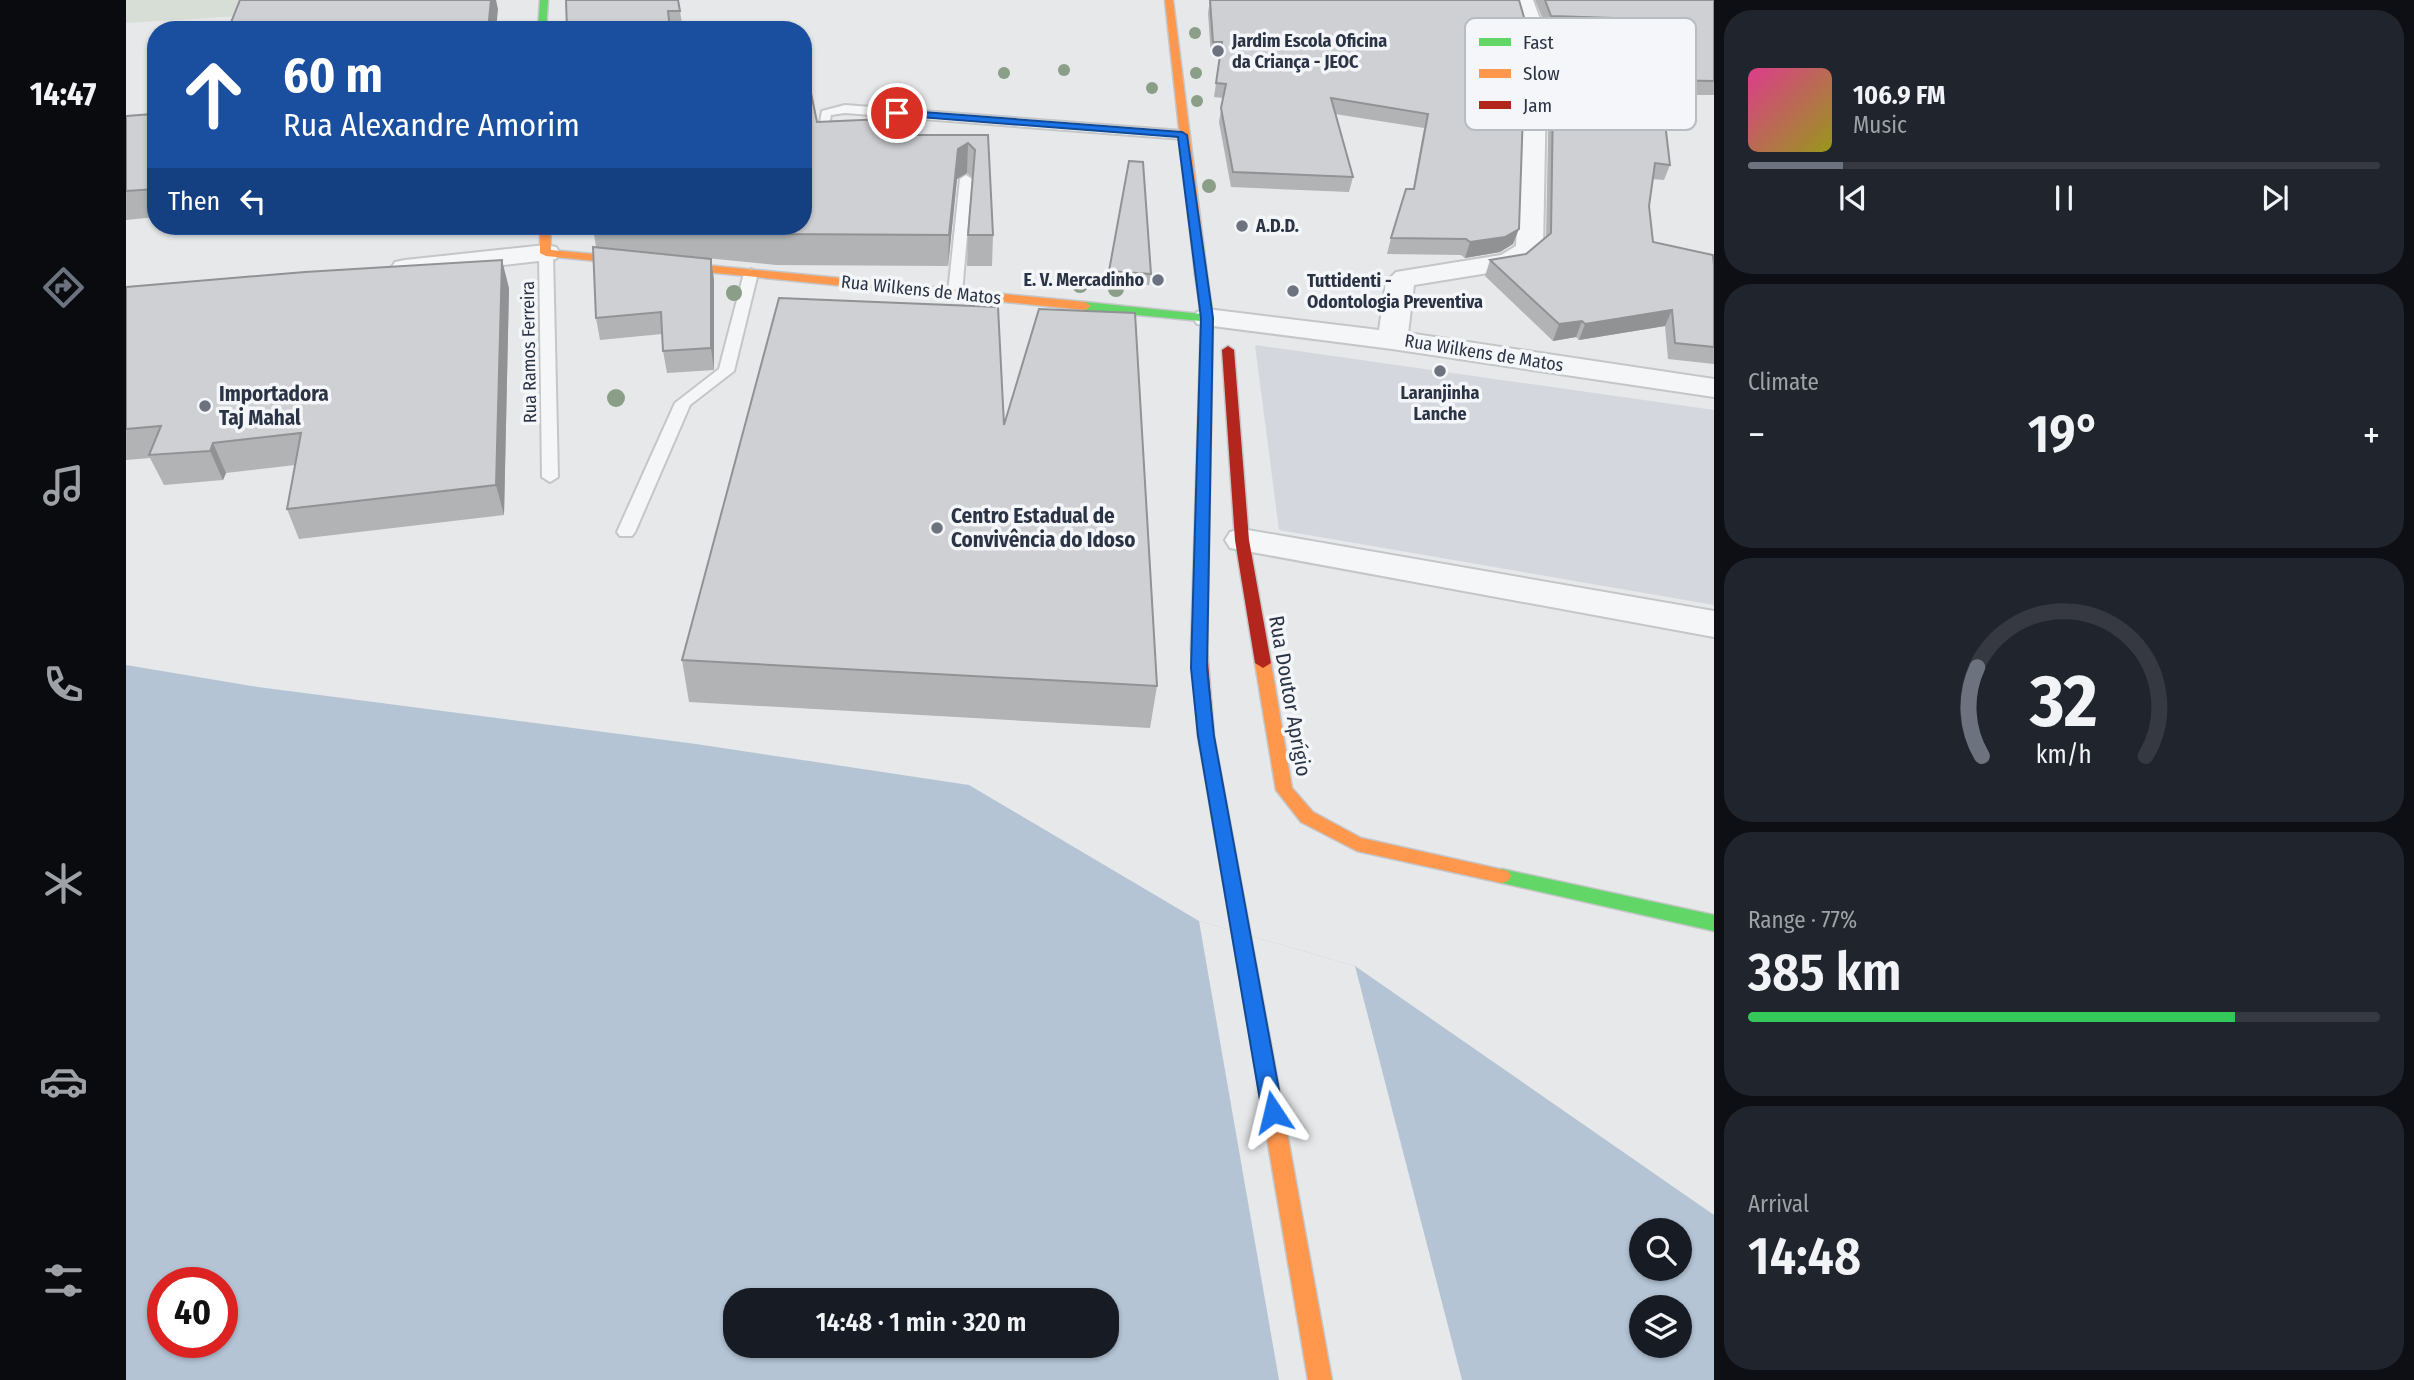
<!DOCTYPE html>
<html lang="en">
<head>
<meta charset="utf-8">
<style>
  body { margin:0; font-family:"Fira Sans Condensed",sans-serif; background:#20242c; color:#f1f3f6; height:100vh; display:flex; flex-direction:column; font-size:26px; white-space:nowrap }
  * { box-sizing:border-box; margin:0 }
  p { font-size:23px; color:#9ea1a6 }
  .icon { flex:none; width:38px; height:38px; fill:none; stroke:currentColor; stroke-width:2; stroke-linecap:round; stroke-linejoin:round }
  .map { position:relative; flex:1; overflow:hidden }
  .side { display:flex; flex-direction:column; gap:10px; padding:10px; background:#0d0f14; width:700px }
  .side>* { flex:none }
  .banner { position:absolute; left:21px; top:21px; width:665px; height:214px; border-radius:28px; box-shadow:0 2px 5px #0004; background:#1a4fa0; color:#fff; overflow:hidden }
  .buttons { position:absolute; left:1503px; top:1218px; display:grid; gap:14px }
  .buttons a { display:grid; place-items:center; width:63px; height:63px; border-radius:50%; background:#171b24; box-shadow:0 2px 5px #0004; font-size:35px }
  .speed { position:absolute; left:21px; top:1267px; display:flex; gap:14px; font-size:35px; font-weight:700; text-align:center }
  .speed>* { display:grid; place-content:center; width:91px; height:91px; border-radius:50%; background:#171b24; box-shadow:0 2px 5px #0004; line-height:1 }
  .speed .limit { border:10px solid #d22; background:#fff; color:#111 }
  .pin { position:absolute; display:grid; place-items:center; width:60px; height:60px; color:#fff; margin:-30px; border:4px solid #fff; border-radius:50%; box-shadow:0 2px 7px #0007 }
  .me { position:absolute; width:77px; margin:-38px; rotate:350deg; stroke-linejoin:round; filter:drop-shadow(0 0 5px #0008) }
  .turn { display:flex; align-items:center; gap:24px; height:147px; padding:0 21px; font-size:32px }
  .turn .icon { width:91px; height:91px; stroke-width:2.5 }
  .turn b { display:block; font-size:49px; line-height:60px }
  .then { display:flex; align-items:center; height:66px; padding:0 21px; background:#0003; gap:14px; font-size:26px }
  .big { font-size:52px; font-weight:600; line-height:1.1 }
  .side .card { flex:1; display:flex; flex-direction:column; justify-content:center; gap:10px; min-width:0; padding:0 24px; border-radius:28px; background:#20242c }
  .side .dial { align-items:center; gap:0 }
  .dial svg { height:182px; overflow:visible; fill:none; stroke:#363941; stroke-width:7; stroke-linecap:round; text-anchor:middle }
  .dial text { fill:#f1f3f6; stroke:none }
  .song { display:flex; align-items:center; gap:21px }
  .cover { width:84px; height:84px; border-radius:10px; background:linear-gradient(135deg,hsl(330 70% 55%),hsl(60 70% 35%)) }
  .played { height:7px; border-radius:4px; background:linear-gradient(90deg,#6c737f 15%,#363941 15%) }
  .keys { display:flex; justify-content:space-around; direction:ltr }
  .heat { display:flex; justify-content:space-between; align-items:center; font-size:38px; direction:ltr }
  .charge { height:10px; border-radius:5px; background:linear-gradient(90deg,#34c759 77%,#363941 0) }
  .trip { position:absolute; left:597px; top:1288px; width:396px; height:70px; border-radius:28px; background:#171b24; box-shadow:0 2px 5px #0004; font-weight:600; line-height:70px; text-align:center }
  main { display:flex; flex:1; min-height:0 }
  .dock { display:flex; flex-direction:column; width:126px; justify-content:space-around; align-items:center; background:#090b0e; color:#9ea1a6 }
  .dock .icon { width:49px; height:49px }
  .dock .on { color:#6c737f }
  .dock b { font-size:32px; color:#f1f3f6 }
  .map>svg:first-child { display:block }
  .built { fill:#d4d7dd }
  .green { fill:#d6ded6 }
  .water { fill:#b4c4d5; fill-rule:evenodd }
  .pier { fill:#e6e8ea }
  .lines { fill:none; stroke-linecap:round; stroke-linejoin:round }
  .lane-casing { stroke:#c4c6c8; stroke-width:4 }
  .street-casing { stroke:#c4c6c8; stroke-width:4 }
  .fast-casing { stroke:#c4c6c8; stroke-width:3 }
  .slow-casing { stroke:#c4c6c8; stroke-width:3 }
  .jam-casing { stroke:#c4c6c8; stroke-width:3 }
  .lane { fill:#f5f6f7; fill-rule:evenodd }
  .street { fill:#f5f6f7; fill-rule:evenodd }
  .fast { fill:#63d668; fill-rule:evenodd }
  .slow { fill:#ff974d; fill-rule:evenodd }
  .jam { fill:#b3261e; fill-rule:evenodd }
  .tree { fill:#8a9e88 }
  .wall { fill:#b1b3b5 }
  .shaded-wall { fill:#909294 }
  .building { fill:#ced0d3; stroke:#909294; stroke-width:2 }
  .route { fill:#1a73e8; stroke:#114b97; stroke-width:2 }
  .poi-dot { fill:#6c737f; stroke:#f4f6f9; stroke-width:2.5 }
  .labels { text-anchor:middle; dominant-baseline:central; stroke-width:7; stroke-linejoin:round; paint-order:stroke }
  .far-poi-label { font-size:18px; font-weight:bold; fill:#2b3445; stroke:#f4f6f9; text-anchor:start }
  .far-street-label { font-size:18px; fill:#2b3445; stroke:#f4f6f9 }
  .poi-label { font-size:21px; font-weight:bold; fill:#2b3445; stroke:#f4f6f9; text-anchor:start }
  .street-label { font-size:21px; fill:#2b3445; stroke:#f4f6f9 }
  .key { fill:#f4f6f9; stroke:#b8bcc3; stroke-width:2 }
  .key-label { font-size:19px; fill:#2b3445 }
</style>
</head>
<body>
<main>
<nav class="dock">
<b>14:47</b>
<svg class="icon on" aria-label="directions" viewBox="0 0 24 24"><path d="M12 3l9 9-9 9-9-9zM9 14v-3h6M13 9l2 2-2 2"/></svg>
<svg class="icon" aria-label="music" viewBox="0 0 24 24"><path d="M9 18V5l10-2v13"/><circle cx="6" cy="18" r="3"/><circle cx="16" cy="16" r="3"/></svg>
<svg class="icon" aria-label="phone" viewBox="0 0 24 24"><path d="M5 4h4l2 5-3 2q2 4 5 5l2-3 5 2v4C11 20 4 13 5 4z"/></svg>
<svg class="icon" aria-label="climate" viewBox="0 0 24 24"><path d="M12 3v18M4 7l16 10M4 17L20 7"/></svg>
<svg class="icon" aria-label="car" viewBox="0 0 24 24"><path d="M5 17H2v-5l4-1 3-4h7l3 4 3 1v5h-3M9 17h6M6 11h13"/><circle cx="7" cy="17" r="2"/><circle cx="17" cy="17" r="2"/></svg>
<svg class="icon" aria-label="filters" viewBox="0 0 24 24"><path d="M4 7h16M4 17h16"/><circle cx="9" cy="7" r="2"/><circle cx="15" cy="17" r="2"/></svg>
</nav>
<div class="map">
<svg width="1588" height="1380" viewBox="0 0 1588 1380">
  <rect width="100%" height="100%" fill="#e6e8ea"/>
  <path class="built" d="M1129,345L1588,410V605L1153,530Z"/>
  <path class="green" d="M0,0H291L290,5L0,23Z"/>
  <path class="water" d="M0,665L132,687L570,744L843,785L1073,921L1229,966L1588,1215V1380H0ZM1516,1230H1554V1269H1516ZM37,1283H96V1342H37ZM609,1300H980V1346H609ZM1516,1307H1554V1346H1516Z"/>
  <path class="pier" d="M1073,921L1229,966L1336,1380H1153Z"/>
  <g class="lines">
    <defs>
      <path id="lane" d="M719,105L1057,131L1063,135L1057,139L719,113L705,115L701,136L691,139L696,111Z
        M840,175L846,179L836,293L829,297L822,293L834,179Z
        M420,249L427,253L432,477L424,482L416,477L413,253Z
        M625,269L632,273L608,371L564,405L509,532L506,536H494L491,532L549,403L593,369L618,273Z"/>
      <path id="street" d="M1387,0H1407L1421,38L1417,249L1393,268L1288,285L1282,333L1588,379V397L1266,349L1071,324L1067,318L1071,312L1081,309L1253,330L1260,282L1270,272L1375,255L1390,246L1399,38Z
        M420,245L430,247L434,253L430,259L279,276L269,274L265,268L269,262L279,260Z
        M1116,529L1588,611V637L1104,548L1099,540L1104,532Z"/>
      <path id="fast" d="M414,0H422L420,30H412Z
        M1075,271L1081,274L1087,318L1081,649L1073,654L1065,649L1075,321L959,310L953,306L959,302L1075,314L1069,274Z
        M1376,869L1588,915V931L1376,883L1370,881L1367,876L1370,871Z"/>
      <path id="slow" d="M1039,0H1047L1081,274L1075,277L1069,274Z
        M414,226H424L425,250L959,302L965,306L959,310L420,256L414,253Z
        M1137,658L1145,663L1166,788L1187,812L1235,838L1382,871L1385,876L1382,881L1376,883L1231,851L1175,822L1150,790L1129,663Z
        M1138,1052L1145,1055L1148,1061L1206,1380H1182L1128,1061L1131,1055Z"/>
      <path id="jam" d="M1102,346L1108,350L1123,540L1145,663L1137,668L1129,663L1109,540L1096,350Z
        M1073,644L1081,649L1088,736L1148,1061L1145,1067L1138,1070L1131,1067L1128,1061L1072,736L1065,649Z"/>
    </defs>
    <use href="#lane" class="lane-casing"/>
    <use href="#street" class="street-casing"/>
    <use href="#fast" class="fast-casing"/>
    <use href="#slow" class="slow-casing"/>
    <use href="#jam" class="jam-casing"/>
    <use href="#lane" class="lane"/>
    <use href="#street" class="street"/>
    <use href="#fast" class="fast"/>
    <use href="#slow" class="slow"/>
    <use href="#jam" class="jam"/>
  </g>
  <g class="tree">
    <circle cx="1069" cy="33" r="6"/>
    <circle cx="938" cy="70" r="6"/>
    <circle cx="878" cy="73" r="6"/>
    <circle cx="1070" cy="73" r="6"/>
    <circle cx="1026" cy="88" r="6"/>
    <circle cx="1071" cy="101" r="6"/>
    <circle cx="1083" cy="186" r="7"/>
    <circle cx="954" cy="285" r="8"/>
    <circle cx="990" cy="289" r="8"/>
    <circle cx="608" cy="293" r="8"/>
    <circle cx="490" cy="398" r="9"/>
  </g>
  <path class="wall" d="M440,0L554,11L557,30H441Z
    M1084,0H1393L1387,244L1374,252L1339,258L1335,255L1261,254L1265,238L1287,189L1298,128L1209,114L1227,177L1223,192L1105,187L1093,122L1097,98L1088,97L1094,56H1085L1082,13Z
    M1409,0H1588V95H1536L1544,165L1538,180L1526,179L1523,206L1527,242L1588,266V364L1542,359L1539,326L1453,340L1450,337L1427,341L1359,276L1364,260L1400,254L1420,238L1424,48L1428,34L1519,37L1514,33L1421,29Z
    M30,108V217L0,220V116L27,114Z
    M691,122L760,135H862L867,235L866,266H841L842,235L847,178L841,173L831,179L822,266L650,265L470,247L468,234L447,231L446,226H677Z
    M585,259L588,280V370L541,373L537,351L536,334L474,340L470,318Z
    M983,271L1025,274L1023,285L982,282Z
    M0,287L383,288L378,515L173,539L161,509L169,465L100,473L97,480L38,485L24,458L0,460Z
    M878,425L1031,686L1024,728L563,702L556,660Z"/>
  <path class="shaded-wall" d="M365,0H370L372,9L370,30H362Z
    M842,143L841,173L831,179L822,266L823,235L832,149Z
    M1393,229L1387,244L1374,252L1339,258L1344,242Z
    M585,259L588,280V370L585,348Z
    M376,260L383,288L378,515L370,485Z
    M1546,310L1539,326L1453,340L1459,324Z
    M1456,321L1450,337L1427,341L1433,324Z
    M87,443L100,473L97,480L84,451Z"/>
  <path class="building" d="M114,0H365L362,30H102Z
    M440,0H552L554,11H542L544,30H441Z
    M1084,0H1393L1400,24L1393,229L1379,237L1344,242L1340,239L1265,238L1280,189H1288L1302,114L1205,98L1227,177L1107,172L1095,108L1100,84L1090,83L1096,42H1087Z
    M1419,0H1588V81L1534,80L1544,165L1529,163L1523,206L1527,242L1587,255L1588,266V347L1549,343L1546,310L1459,324L1456,321L1433,324L1364,260L1400,254L1425,233L1428,34L1518,38L1532,29L1519,19L1425,16Z
    M682,78L691,122L758,119L760,135H862L867,235H842L849,150L842,143L832,149L823,235L647,234L561,226H677V79Z
    M30,108V189L0,191V116L27,114Z
    M1003,161L1017,162L1025,274L983,271Z
    M467,247L585,259V348L537,351L535,312L470,318Z
    M376,260L370,485L161,509L175,433L87,443L84,451L23,455L35,426L0,429V287L179,272Z
    M653,298L872,307L878,425L913,309L1009,313L1031,686L556,660Z"/>
  <path class="route" d="M771,110L1056,132L1061,135L1087,318L1081,668L1088,736L1157,1112L1154,1118L1147,1121L1139,1118L1136,1112L1072,736L1065,668L1075,318L1052,137L767,115Z"/>
  <g class="poi-dot">
    <circle cx="1092" cy="51" r="7"/>
    <circle cx="1116" cy="226" r="7"/>
    <circle cx="1032" cy="280" r="7"/>
    <circle cx="1167" cy="291" r="7"/>
    <circle cx="1314" cy="371" r="7"/>
    <circle cx="79" cy="406" r="7"/>
    <circle cx="811" cy="528" r="7"/>
  </g>
  <g class="labels">
    <g class="far-poi-label">
      <text x="1106" y="41">Jardim Escola Oficina<tspan x="1106" dy="21">da Criança - JEOC</tspan></text>
      <text x="1130" y="226">A.D.D.</text>
      <text x="1018" y="280" text-anchor="end">E. V. Mercadinho</text>
      <text x="1181" y="281">Tuttidenti -<tspan x="1181" dy="21">Odontologia Preventiva</tspan></text>
      <text x="1314" y="393" text-anchor="middle">Laranjinha<tspan x="1314" dy="21">Lanche</tspan></text>
    </g>
    <g class="far-street-label">
      <text transform="translate(795 290) rotate(6)">Rua Wilkens de Matos</text>
      <text transform="translate(403 352) rotate(-91)">Rua Ramos Ferreira</text>
      <text transform="translate(1358 353) rotate(9)">Rua Wilkens de Matos</text>
    </g>
    <g class="poi-label">
      <text x="93" y="394">Importadora<tspan x="93" dy="24">Taj Mahal</tspan></text>
      <text x="825" y="516">Centro Estadual de<tspan x="825" dy="24">Convivência do Idoso</tspan></text>
    </g>
    <g class="street-label">
      <text transform="translate(1164 696) rotate(80)">Rua Doutor Aprígio</text>
    </g>
  </g>
  <rect x="1339" y="18" width="231" height="112" rx="10" class="key"/>
  <rect x="1353" y="38" width="32" height="8" fill="#63d668"/>
  <rect x="1353" y="69" width="32" height="9" fill="#ff974d"/>
  <rect x="1353" y="101" width="32" height="8" fill="#b3261e"/>
  <g class="key-label">
    <text x="1397" y="49">Fast</text>
    <text x="1397" y="80">Slow</text>
    <text x="1397" y="112">Jam</text>
  </g>
</svg>
<div class="buttons">
<a><svg class="icon" aria-label="search" viewBox="0 0 24 24"><circle cx="10" cy="10" r="6"/><path d="M15 15l6 6"/></svg></a>
<a><svg class="icon" aria-label="layers" viewBox="0 0 24 24"><path d="M12 4l9 5-9 5-9-5zM3 14l9 5 9-5"/></svg></a>
</div>
<div class="speed"><div class="limit">40</div></div>
<div class="pin" style="left:771px;top:113px;background:#d93025"><svg class="icon" aria-label="arrive" viewBox="0 0 24 24"><path d="M6 21V4h12l-3 4 3 4H6"/></svg></div>
<svg class="me" style="left:1147px;top:1112px" viewBox="-20 -20 40 40"><path d="M0-17L14 15 0 8-14 15z" fill="#1a73e8" stroke="#fff" stroke-width="4"/></svg>
<div class="trip">14:48 · 1 min · 320 m</div>
<div class="banner">
<div class="turn"><svg class="icon" aria-label="ahead" viewBox="0 0 24 24"><path d="M12 20V5M6 11l6-6 6 6"/></svg><div><b>60 m</b>Rua Alexandre Amorim</div></div>
<div class="then">Then<svg class="icon" aria-label="left" viewBox="0 0 24 24"><path d="M17 20v-9H6M10 6l-5 5 5 5"/></svg></div>
</div>
</div>
<section class="side">
<div class="card">
<div class="song"><i class="cover"></i><div><b>106.9 FM</b><p>Music</p></div></div>
<div class="played"></div>
<div class="keys"><svg class="icon" aria-label="previous" viewBox="0 0 24 24"><path d="M18 5L8 12l10 7zM5 5v14"/></svg><svg class="icon" aria-label="pause" viewBox="0 0 24 24"><path d="M8 5v14M16 5v14"/></svg><svg class="icon" aria-label="next" viewBox="0 0 24 24"><path d="M6 5l10 7-10 7zM19 5v14"/></svg></div>
</div>
<div class="card"><p>Climate</p>
<div class="heat"><a>−</a><b class="big">19°</b><a>+</a></div>
</div>
<div class="card dial"><svg viewBox="0 0 100 80">
<path d="M14 69A42 42 0 1 1 86 69"/>
<path d="M14 69A42 42 0 0 1 12 30" stroke="#6c737f"/>
<text x="50" y="56" font-size="32" font-weight="700">32</text>
<text x="50" y="72" font-size="11">km/h</text>
</svg></div>
<div class="card"><p>Range · 77%</p><b class="big">385 km</b><div class="charge"></div></div>
<div class="card"><p>Arrival</p><b class="big">14:48</b></div>
</section>
</main>
</body>
</html>
